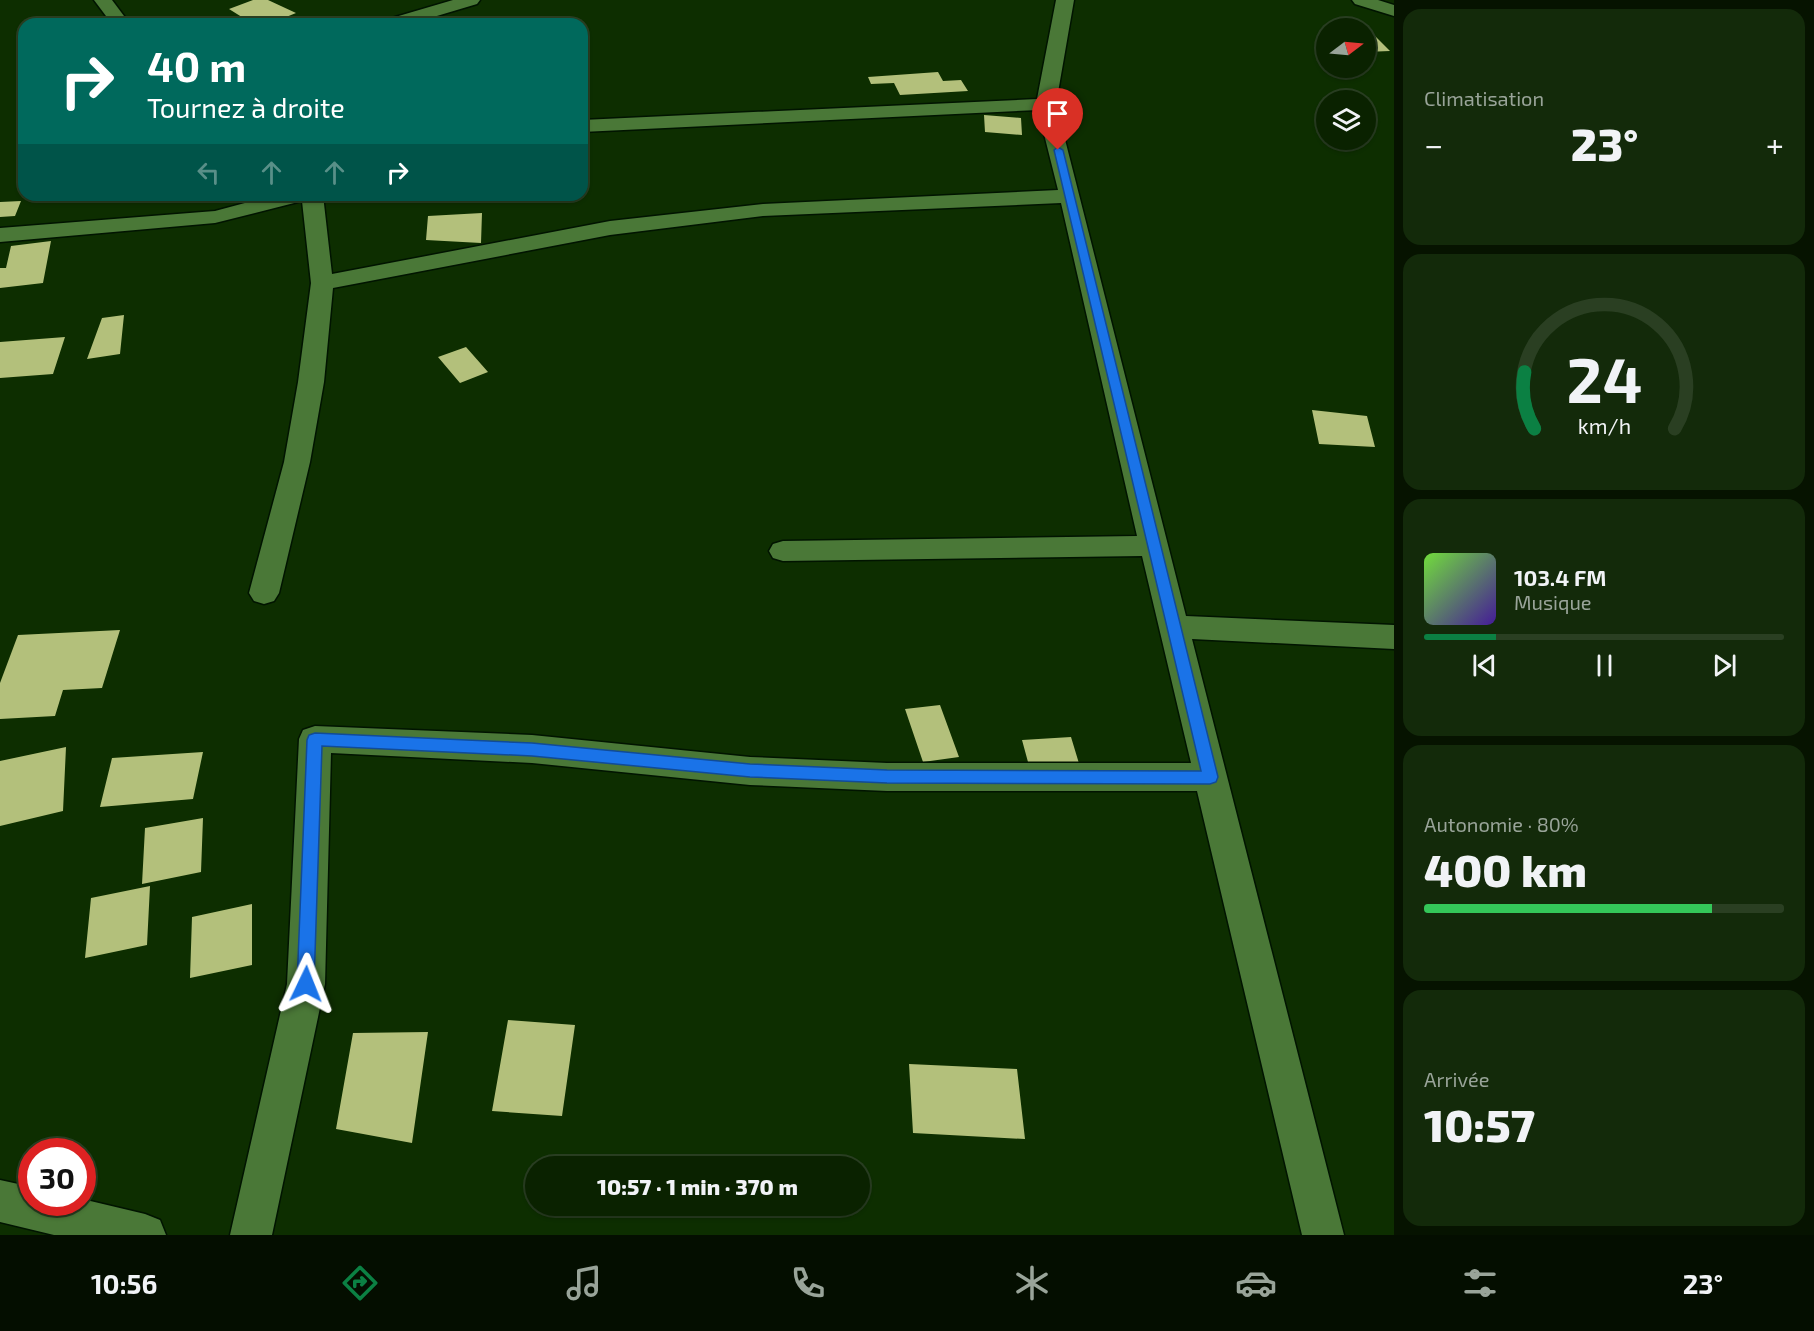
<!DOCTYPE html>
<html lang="fr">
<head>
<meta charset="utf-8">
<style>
  body { margin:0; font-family:"Exo 2",sans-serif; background:#132a0a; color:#f1f3f6; height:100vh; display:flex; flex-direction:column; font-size:22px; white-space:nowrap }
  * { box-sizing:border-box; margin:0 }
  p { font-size:20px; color:#99a499 }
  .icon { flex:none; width:33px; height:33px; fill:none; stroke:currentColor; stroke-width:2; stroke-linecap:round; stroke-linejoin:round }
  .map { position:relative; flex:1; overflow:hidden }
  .drawer { display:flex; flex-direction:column; gap:9px; padding:9px; background:#061300; width:420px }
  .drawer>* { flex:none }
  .banner { position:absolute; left:18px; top:18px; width:570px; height:183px; border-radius:18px; box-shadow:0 2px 4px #0004,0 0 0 2px #2a3f22; background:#00695c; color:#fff; overflow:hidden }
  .needle { width:39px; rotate:74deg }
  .tools { position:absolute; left:1316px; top:18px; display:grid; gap:12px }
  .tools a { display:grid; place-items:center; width:60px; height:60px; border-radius:50%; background:#0a2200; box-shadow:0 2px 4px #0004,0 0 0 2px #2a3f22; font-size:30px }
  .speed { position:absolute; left:18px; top:1138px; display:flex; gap:12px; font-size:30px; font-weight:700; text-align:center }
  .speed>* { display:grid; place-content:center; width:78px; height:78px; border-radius:50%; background:#0a2200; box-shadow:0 2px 4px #0004,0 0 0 2px #2a3f22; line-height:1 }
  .speed .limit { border:9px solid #d22; background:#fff; color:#111 }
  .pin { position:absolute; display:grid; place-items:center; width:51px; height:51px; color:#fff; margin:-62px -26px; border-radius:50% 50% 50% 0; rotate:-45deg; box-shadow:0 0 6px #0007 }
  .pin .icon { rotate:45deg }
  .me { position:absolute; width:66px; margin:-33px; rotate:2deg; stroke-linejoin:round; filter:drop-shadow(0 0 4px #0008) }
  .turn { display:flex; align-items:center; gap:21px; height:126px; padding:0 30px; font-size:27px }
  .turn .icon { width:78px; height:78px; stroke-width:2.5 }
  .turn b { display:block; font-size:42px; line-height:51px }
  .lanes { display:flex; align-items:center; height:57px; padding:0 30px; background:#0003; justify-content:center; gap:30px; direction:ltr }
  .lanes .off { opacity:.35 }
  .big { font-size:45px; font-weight:800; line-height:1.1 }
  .drawer .card { flex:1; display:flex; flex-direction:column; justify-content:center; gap:9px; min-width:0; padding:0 21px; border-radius:18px; background:#132a0a }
  .drawer .dial { align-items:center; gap:0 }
  .dial svg { height:156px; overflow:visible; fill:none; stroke:#2a3f22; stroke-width:7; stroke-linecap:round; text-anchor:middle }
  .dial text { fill:#f1f3f6; stroke:none }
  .song { display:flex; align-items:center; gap:18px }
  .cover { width:72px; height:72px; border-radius:9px; background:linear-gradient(135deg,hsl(100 70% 55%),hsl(260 70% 35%)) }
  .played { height:6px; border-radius:3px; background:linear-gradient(90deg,#0b8043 20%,#2a3f22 20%) }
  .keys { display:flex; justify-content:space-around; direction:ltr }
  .heat { display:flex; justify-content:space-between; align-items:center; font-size:33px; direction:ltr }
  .charge { height:9px; border-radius:4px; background:linear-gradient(90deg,#34c759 80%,#2a3f22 0) }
  .trip { position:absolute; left:525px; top:1156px; width:345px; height:60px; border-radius:30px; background:#0a2200; box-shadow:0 2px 4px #0004,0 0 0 2px #2a3f22; font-weight:800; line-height:60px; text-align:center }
  .tabs { display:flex; height:96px; justify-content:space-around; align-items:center; background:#040e00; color:#99a499 }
  .tabs .icon { width:42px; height:42px }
  .tabs .selected { color:#0b8043 }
  .tabs b { font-size:27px; color:#f1f3f6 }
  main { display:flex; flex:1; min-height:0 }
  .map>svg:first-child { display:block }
  .building { fill:#b3c07b }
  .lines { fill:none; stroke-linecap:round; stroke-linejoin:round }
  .minor-casing { stroke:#011400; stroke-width:3 }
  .minor { fill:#4a7837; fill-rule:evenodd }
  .route { fill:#1a73e8; stroke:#114b97; stroke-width:1.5 }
</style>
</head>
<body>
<main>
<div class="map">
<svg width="1394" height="1235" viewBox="0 0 1394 1235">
  <rect width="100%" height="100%" fill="#0d2e00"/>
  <path class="building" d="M253,0H268L296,13L269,24H253L229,9Z
    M1358,20L1367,28L1390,51L1365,52V28H1338L1330,21Z
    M938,72L943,81L961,80L968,91L900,95L894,83L871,84L868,77Z
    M984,115L1021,118L1022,135L985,132Z
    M21,201L15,216L0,217V202Z
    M482,213L481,243L426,240L428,216Z
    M51,241L43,283L0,288V268H6L11,246Z
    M124,315L120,354L87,359L102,318Z
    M65,337L53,374L0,378V342Z
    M466,347L488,372L460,383L438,357Z
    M1312,410L1367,416L1375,447L1319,444Z
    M120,630L102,688L63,690L55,716L0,719V683L18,635Z
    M940,705L959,757L923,762L905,709Z
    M1071,737L1081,770L1031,773L1022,740Z
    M66,747L63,811L0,826V761Z
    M203,752L193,799L100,807L112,758Z
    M203,818L201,872L142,884L145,828Z
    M150,886L147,945L85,958L91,898Z
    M252,904V965L190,978L192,917Z
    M508,1020L575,1025L562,1116L492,1111Z
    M428,1032L412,1143L336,1129L353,1033Z
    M909,1064L1017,1069L1025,1139L913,1133Z"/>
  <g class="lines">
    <defs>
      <path id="minor" d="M94,0H112L130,24H112Z
        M453,0H480L477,4L410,24H382L385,20Z
        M1056,0H1074L1056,104L1186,616L1394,625V649L1192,639L1344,1235H1302L1197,791H887L750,785L532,763L331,753L325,984L272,1235H230L287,984L299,739L303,730L315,726L532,735L750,757L887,763H1191L1142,556L783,561L773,558L769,551L773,544L783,541L1137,536L1061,203L763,216L610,235L333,288L324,382L310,462L279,593L274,601L264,604L254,601L249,593L284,462L298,382L311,283L302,201L215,223L0,242V228L215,211L275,195H323L332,274L610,221L763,204L1058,190L1038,110L582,132V120L1037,99Z
        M1352,0H1378L1394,5V16L1355,4Z
        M0,1180L32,1187V1203H82V1199L145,1214L160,1220L166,1235H54L0,1222Z"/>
    </defs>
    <use href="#minor" class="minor-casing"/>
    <use href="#minor" class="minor"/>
  </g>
  <path class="route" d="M1058,147L1063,150L1218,777L1216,782L1210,784L887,783L750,777L532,756L322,746L314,984L312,989L306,992L300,989L297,984L307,740L309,735L315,733L532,743L750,764L887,770L1201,771L1054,150Z"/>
</svg>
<div class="tools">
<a><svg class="needle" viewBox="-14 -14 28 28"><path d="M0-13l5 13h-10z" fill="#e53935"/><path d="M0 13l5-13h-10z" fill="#99a499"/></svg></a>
<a><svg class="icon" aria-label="layers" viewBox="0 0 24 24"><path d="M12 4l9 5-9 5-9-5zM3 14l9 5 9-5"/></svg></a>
</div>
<div class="speed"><div class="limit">30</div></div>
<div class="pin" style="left:1058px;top:150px;background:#d93025"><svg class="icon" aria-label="arrive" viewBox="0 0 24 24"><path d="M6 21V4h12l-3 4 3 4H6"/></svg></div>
<svg class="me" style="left:306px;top:984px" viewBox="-20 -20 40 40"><path d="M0-17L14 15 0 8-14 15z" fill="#1a73e8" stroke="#fff" stroke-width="4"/></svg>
<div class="trip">10:57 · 1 min · 370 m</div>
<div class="banner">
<div class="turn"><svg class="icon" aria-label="right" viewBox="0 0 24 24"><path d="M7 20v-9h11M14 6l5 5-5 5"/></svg><div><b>40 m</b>Tournez à droite</div></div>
<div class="lanes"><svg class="icon off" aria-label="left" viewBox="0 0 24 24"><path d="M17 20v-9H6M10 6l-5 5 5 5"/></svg><svg class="icon off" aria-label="ahead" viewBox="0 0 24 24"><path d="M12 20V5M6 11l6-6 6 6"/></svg><svg class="icon off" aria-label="ahead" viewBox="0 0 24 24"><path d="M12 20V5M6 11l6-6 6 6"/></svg><svg class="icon" aria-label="right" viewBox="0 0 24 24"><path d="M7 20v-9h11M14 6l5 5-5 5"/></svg></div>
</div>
</div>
<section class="drawer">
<div class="card"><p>Climatisation</p>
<div class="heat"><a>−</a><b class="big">23°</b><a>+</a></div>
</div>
<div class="card dial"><svg viewBox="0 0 100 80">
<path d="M14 69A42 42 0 1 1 86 69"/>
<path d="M14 69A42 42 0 0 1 9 40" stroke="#0b8043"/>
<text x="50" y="56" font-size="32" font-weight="700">24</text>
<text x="50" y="72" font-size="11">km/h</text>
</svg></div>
<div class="card">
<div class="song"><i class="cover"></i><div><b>103.4 FM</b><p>Musique</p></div></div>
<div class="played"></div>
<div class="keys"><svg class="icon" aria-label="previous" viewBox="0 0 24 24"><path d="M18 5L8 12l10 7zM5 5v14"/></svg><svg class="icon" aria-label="pause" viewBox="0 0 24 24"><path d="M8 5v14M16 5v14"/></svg><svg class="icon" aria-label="next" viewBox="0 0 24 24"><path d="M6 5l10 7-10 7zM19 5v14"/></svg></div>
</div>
<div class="card"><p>Autonomie · 80%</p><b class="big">400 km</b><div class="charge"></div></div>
<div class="card"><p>Arrivée</p><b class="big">10:57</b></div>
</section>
</main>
<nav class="tabs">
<b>10:56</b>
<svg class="icon selected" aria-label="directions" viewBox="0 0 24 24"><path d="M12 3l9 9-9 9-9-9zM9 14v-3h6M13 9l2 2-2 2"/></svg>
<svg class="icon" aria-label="music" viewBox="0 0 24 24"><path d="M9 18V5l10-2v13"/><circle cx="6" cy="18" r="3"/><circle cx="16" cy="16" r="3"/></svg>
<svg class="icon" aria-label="phone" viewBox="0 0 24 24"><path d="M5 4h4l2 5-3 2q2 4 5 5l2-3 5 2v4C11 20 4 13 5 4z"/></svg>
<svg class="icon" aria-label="climate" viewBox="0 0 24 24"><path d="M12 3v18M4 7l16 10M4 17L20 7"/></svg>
<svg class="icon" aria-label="car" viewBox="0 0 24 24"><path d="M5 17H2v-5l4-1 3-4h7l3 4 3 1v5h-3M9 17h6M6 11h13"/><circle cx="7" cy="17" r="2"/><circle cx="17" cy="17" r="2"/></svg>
<svg class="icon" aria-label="filters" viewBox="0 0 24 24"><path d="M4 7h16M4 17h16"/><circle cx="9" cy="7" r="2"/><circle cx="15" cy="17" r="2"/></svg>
<b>23°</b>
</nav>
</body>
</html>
